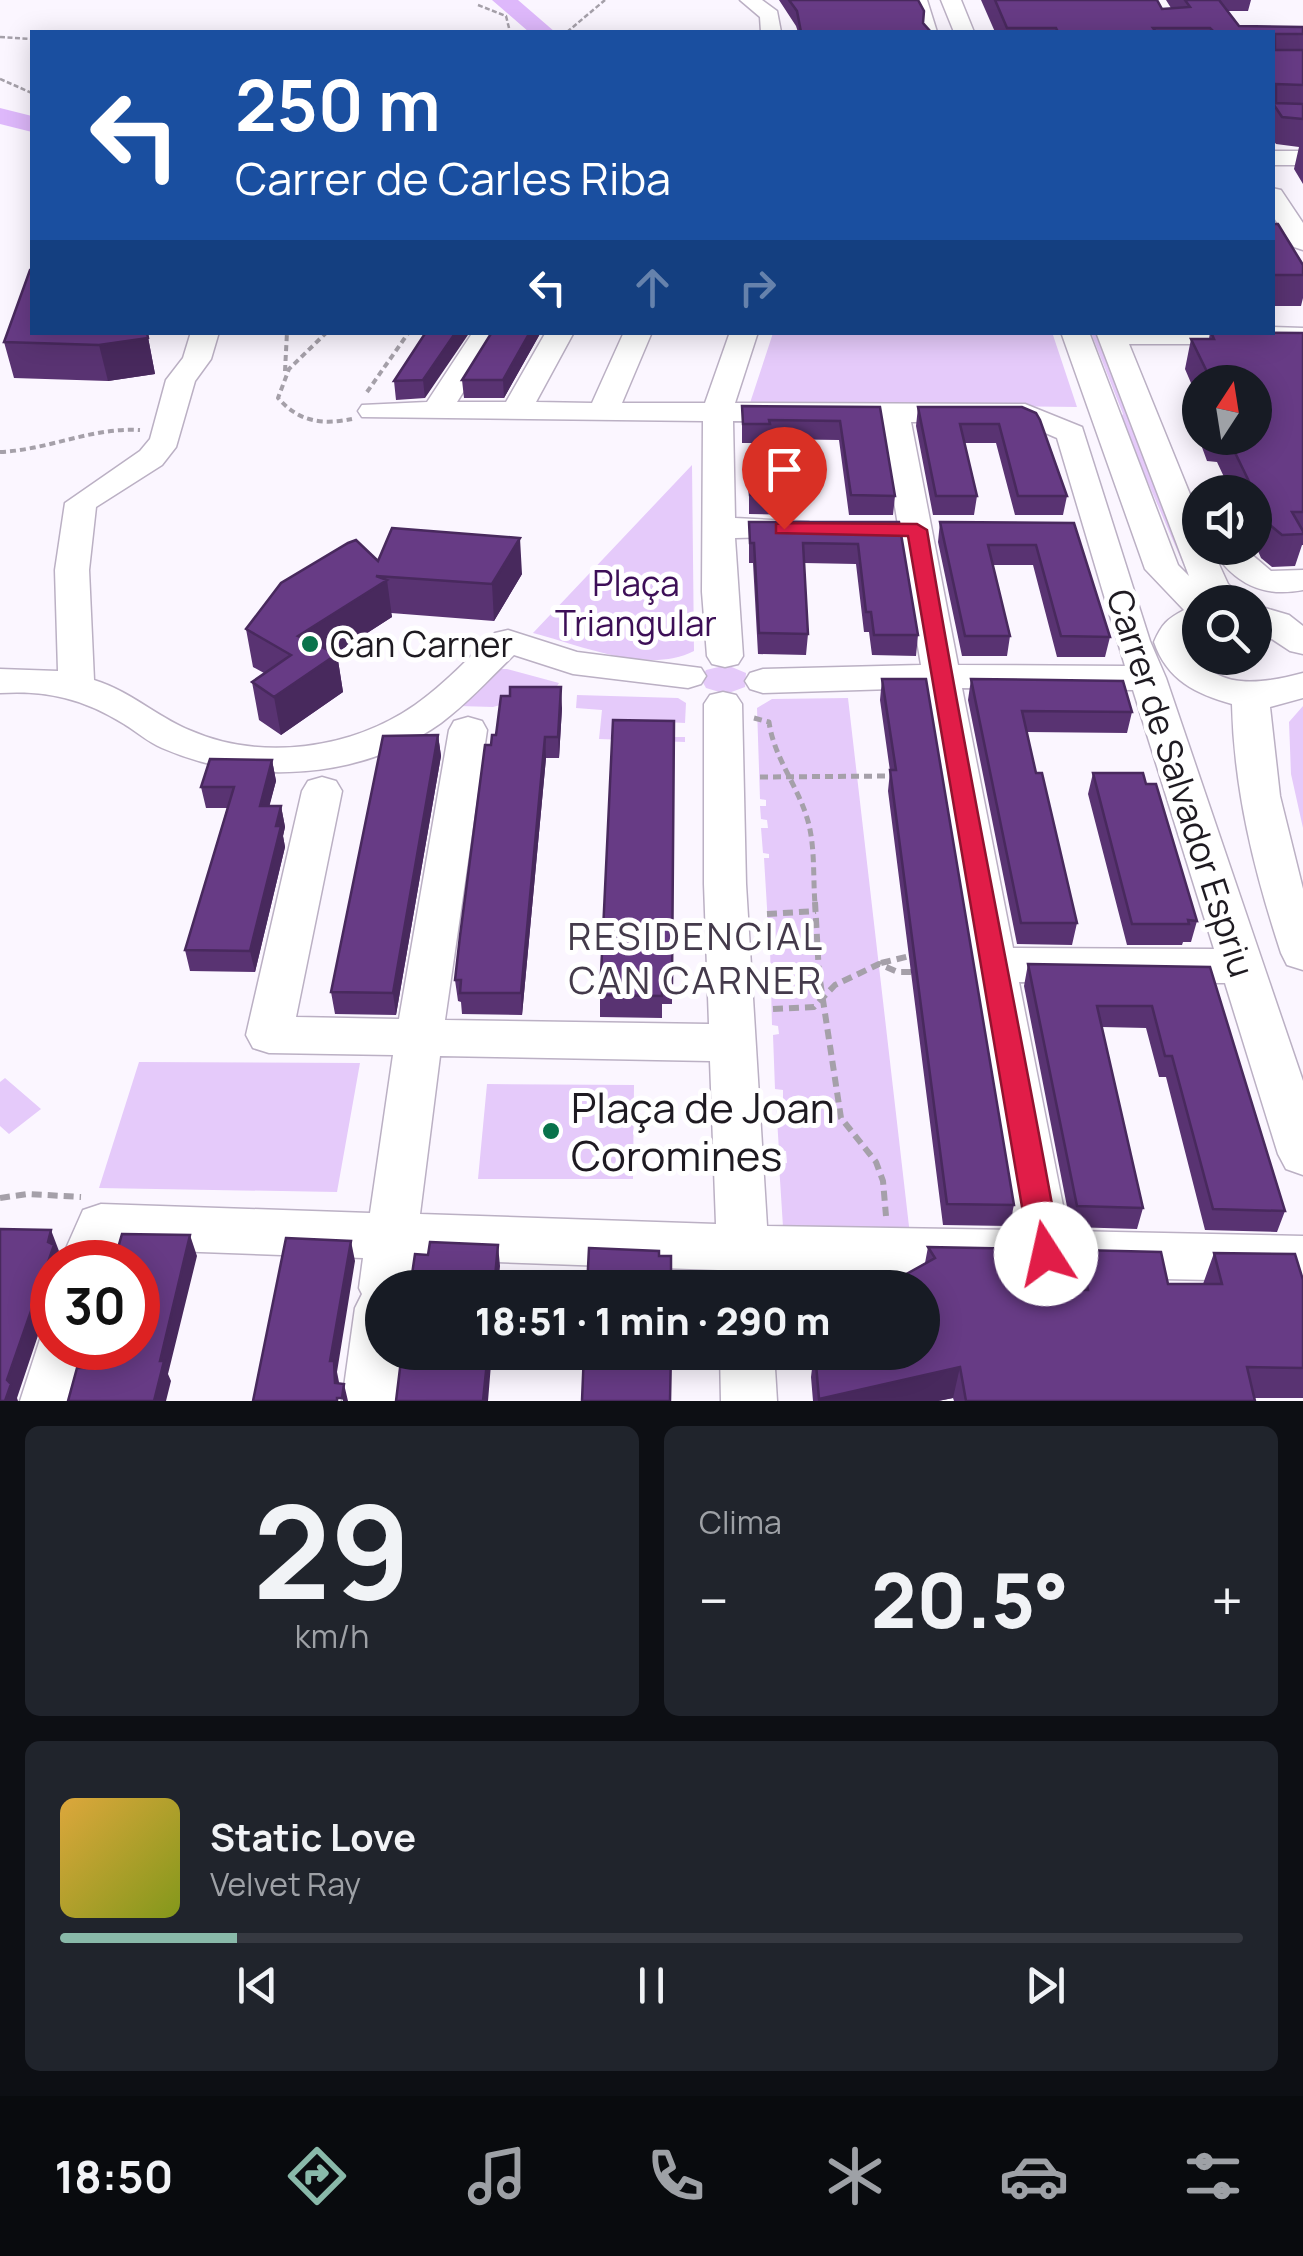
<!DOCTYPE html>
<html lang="es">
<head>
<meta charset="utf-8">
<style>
  body { margin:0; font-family:Manrope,sans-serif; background:#20242c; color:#f1f3f6; height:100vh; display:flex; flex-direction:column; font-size:38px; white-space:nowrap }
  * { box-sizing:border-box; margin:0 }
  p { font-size:32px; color:#9ea1a6 }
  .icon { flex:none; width:55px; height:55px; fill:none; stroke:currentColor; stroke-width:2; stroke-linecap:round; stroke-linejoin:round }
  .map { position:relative; height:1401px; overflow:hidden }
  .details { display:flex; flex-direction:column; gap:25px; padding:25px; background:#0d0f14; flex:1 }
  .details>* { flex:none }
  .hud { position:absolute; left:30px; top:30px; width:1245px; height:305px; border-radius:0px; box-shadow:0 5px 25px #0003; background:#1a4fa0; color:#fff; overflow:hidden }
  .needle { width:65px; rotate:12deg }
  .tools { position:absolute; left:1182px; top:365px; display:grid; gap:20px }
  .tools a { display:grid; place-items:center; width:90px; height:90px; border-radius:50%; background:#171b24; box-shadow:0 5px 25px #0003; font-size:50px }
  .speed { position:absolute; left:30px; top:1240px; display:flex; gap:20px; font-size:50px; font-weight:700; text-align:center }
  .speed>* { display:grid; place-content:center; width:130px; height:130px; border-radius:50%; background:#171b24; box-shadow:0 5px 25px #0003; line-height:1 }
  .speed .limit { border:15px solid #d22; background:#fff; color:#111 }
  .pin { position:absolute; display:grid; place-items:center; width:85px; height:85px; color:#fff; margin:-102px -42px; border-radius:50% 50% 50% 0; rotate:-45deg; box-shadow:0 0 10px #0007 }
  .pin .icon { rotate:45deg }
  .me { position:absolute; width:110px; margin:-55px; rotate:350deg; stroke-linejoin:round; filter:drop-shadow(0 0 8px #0008) }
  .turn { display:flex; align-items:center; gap:35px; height:210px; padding:0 40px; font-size:45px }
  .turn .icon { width:130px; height:130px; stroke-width:2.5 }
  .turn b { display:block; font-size:70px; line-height:85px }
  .lanes { display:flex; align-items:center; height:95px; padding:0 40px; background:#0003; justify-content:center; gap:50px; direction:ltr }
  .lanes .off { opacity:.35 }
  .big { font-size:75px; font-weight:800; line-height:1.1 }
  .details .tile { flex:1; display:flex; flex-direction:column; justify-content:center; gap:15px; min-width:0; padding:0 35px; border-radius:15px; background:#20242c }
  .details .dial { align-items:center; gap:0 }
  .dial b { font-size:130px; line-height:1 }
  .song { display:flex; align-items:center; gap:30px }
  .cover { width:120px; height:120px; border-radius:15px; background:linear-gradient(135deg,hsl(40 70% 55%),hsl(70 70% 35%)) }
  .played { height:10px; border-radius:5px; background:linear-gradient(90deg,#89b9a9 15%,#363941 15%) }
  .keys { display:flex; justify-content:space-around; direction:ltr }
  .heat { display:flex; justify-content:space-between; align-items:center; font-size:55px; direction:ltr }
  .details .tiles { flex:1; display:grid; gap:25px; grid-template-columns:1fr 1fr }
  .tile:last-child { grid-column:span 2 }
  .trip { position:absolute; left:365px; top:1270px; width:575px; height:100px; border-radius:50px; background:#171b24; box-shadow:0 5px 25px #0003; font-weight:800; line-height:100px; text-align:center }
  .tabs { display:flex; height:160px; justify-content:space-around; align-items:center; background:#090b0e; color:#9ea1a6 }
  .tabs .icon { width:70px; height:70px }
  .tabs .selected { color:#89b9a9 }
  .tabs b { font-size:45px; color:#f1f3f6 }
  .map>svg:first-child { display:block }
  .green { fill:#e5cafa }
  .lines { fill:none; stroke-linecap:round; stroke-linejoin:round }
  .river { fill:#deb8fb; fill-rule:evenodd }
  .minor-casing { stroke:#bbb0c4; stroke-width:3 }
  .path-far3 { stroke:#a5a0a9; stroke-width:2.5; stroke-dasharray:5 2.5; stroke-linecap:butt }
  .path-far2 { stroke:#a5a0a9; stroke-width:4; stroke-dasharray:6 4; stroke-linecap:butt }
  .path-far1 { stroke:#a5a0a9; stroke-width:5; stroke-dasharray:8 5; stroke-linecap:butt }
  .path { stroke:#a5a0a9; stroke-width:6; stroke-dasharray:10 6; stroke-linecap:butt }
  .minor { fill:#fff; fill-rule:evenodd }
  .wall { fill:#593372 }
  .shaded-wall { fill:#48295d }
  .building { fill:#673b85; stroke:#48295d; stroke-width:2.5 }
  .route { fill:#e11d48; stroke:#92132f; stroke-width:2.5 }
  .poi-dot { fill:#09734b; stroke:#fff; stroke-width:4 }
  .labels { text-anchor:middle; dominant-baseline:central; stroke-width:10; stroke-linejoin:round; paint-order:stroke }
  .park-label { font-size:35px; fill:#3d0f57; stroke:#fff }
  .poi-label { font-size:35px; fill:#1e1a21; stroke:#fff; text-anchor:start }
  .street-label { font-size:35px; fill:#1e1a21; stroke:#fff }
  .neighbourhood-label { font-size:38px; letter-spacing:2.5px; fill:#443a4b; stroke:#fff }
  .near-poi-label { font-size:42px; fill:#1e1a21; stroke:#fff; text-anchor:start }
</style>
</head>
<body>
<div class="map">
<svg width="1303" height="1401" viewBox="0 0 1303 1401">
  <rect width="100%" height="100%" fill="#fbf6ff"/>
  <path class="green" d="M1052,332L1077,407L750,403L773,333Z
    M1091,333H1099L1188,564L1184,566L1120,418L1123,414Z
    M692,465L694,651C647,675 581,645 533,633Z
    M727,665L746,673L745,687L726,694L706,688L701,679L706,670Z
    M499,669H507L559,683L554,691L493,707L459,706Z
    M577,695L678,698L686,703L685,723L666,722V737H685V742L599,739L602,710L576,708Z
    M848,698L910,1235L783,1227L779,1164L787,1163L786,1151H779L776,1102L783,1101V1090L775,1089L773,1035L779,1034L778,1026L772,1025L770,948H774V942L769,941L764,858H769V854L763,853L761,828H768L767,820L761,819L760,806H766V800L760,799L757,708L772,699Z
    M1303,706V828L1291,774L1289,722Z
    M139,1062L360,1063L337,1192L99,1188Z
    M5,1078L41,1109L9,1134L0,1126V1082Z
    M487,1084L634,1085L633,1179H478Z"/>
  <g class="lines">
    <path class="river" d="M492,0H518L555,32H529Z
      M0,108L32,116V132L0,124Z"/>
    <defs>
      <path id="minor" d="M740,0H762L777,11L781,32H761L760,17Z
        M907,0H927L937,32H917Z
        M941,0H961L974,32H954Z
        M1272,151H1303V165H1272Z
        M1272,188L1281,190L1303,223V250L1294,247L1272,215Z
        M1272,327L1303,328V344H1129L1200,519V548H1244L1271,571L1303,570V590C1262,598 1234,583 1212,549L1228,584L1248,602H1200V630L1190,642C1209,693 1262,684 1303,673V698L1270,707L1280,796L1303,889V970L1287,965L1281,953C1254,871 1234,790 1232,704C1196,694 1167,680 1154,642C1162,624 1167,619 1184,610L1145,569L1061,332H1089L1178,565L1189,576L1096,332H1272Z
        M191,332H219L211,359L195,381L176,447L162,465L96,507L89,570L94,680C130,691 156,716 189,730C261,762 352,749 415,705C445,684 469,657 495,633L508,630L577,652L701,668L706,676L701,684L688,688L573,674L514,655C490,678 468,703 441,723C362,779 251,787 162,748C148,742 137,732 124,724C84,699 47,690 0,693V669L58,671L55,570L65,503L140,451L150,439L166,380L183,358Z
        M473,332H501L457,402H506L546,332H574L536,402L592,403L624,332H652L622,403H705L730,332H758L735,403L1025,404L1082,427L1150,641L1166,678L1303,1081V1175L1286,1169L1278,1154L1225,983L1019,982L1068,1231L1303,1236V1282L770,1271L771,1288H719L718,1270L415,1259L411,1288H382V1352H403L398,1401H342L355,1308L362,1294L359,1288L363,1258L117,1249L112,1262H60L83,1210L101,1204L370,1213L393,1055L269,1053L253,1048L246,1035L302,791L308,781L322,777L336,781L342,791L296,1017L399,1019L449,730L454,721L468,717L482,721L487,730L445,1020L709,1024L704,884V704L710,695L723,692L736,695L742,704L746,884L767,1226L1016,1230L925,688L763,693L750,689L745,681L750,673L763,669L921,665L881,422L733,421L735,518L809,522L814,529L809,536L735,538L743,656L738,664L725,667L712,664L707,656L702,592L703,421L362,417L358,411L362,405L427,402ZM911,422H1020L1057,438L1125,666L958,665ZM962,688L1133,690L1214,949L1013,948ZM440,1056L710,1061L716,1224L420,1214Z
        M1255,605L1289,615L1303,626V654L1290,651L1255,628Z
        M52,1326V1348H89L76,1401H20L43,1330Z
        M720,1352H774L777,1401H721Z"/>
    </defs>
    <use href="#minor" class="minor-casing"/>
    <path class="path-far3" d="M478,5L506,16L510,32
      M567,32L605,0
      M0,37L32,39
      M0,79L32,93"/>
    <path class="path-far2" d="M327,332L289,369L278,398C299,422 322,425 352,419
      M285,371L287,332
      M367,392L409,332
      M0,452C48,450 92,427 140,430"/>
    <path class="path-far1" d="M754,718L769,722C774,759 800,788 809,825C815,850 813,879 815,904
      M760,777L892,776"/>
    <path class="path" d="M815,902L819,974L841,1118L876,1162L883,1181L886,1216
      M767,914L816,911
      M881,963L914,955
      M773,1009L814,1007L835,985L879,964L898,972H916
      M778,1120L806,1123L841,1118
      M0,1198L28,1194L81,1197"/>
    <use href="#minor" class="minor"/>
  </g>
  <path class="wall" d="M779,0H918L923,23L931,32H798L796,26Z
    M981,0H1157L1162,9L1171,8L1166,0H1251L1248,11H1227L1239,26L1303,27V184L1294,169L1299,147L1276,144L1272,139V32H995Z
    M1272,224L1303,265V298L1301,306H1272Z
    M32,332H147L155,374L108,381L14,378L4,342Z
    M426,332L425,398L396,400L394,381Z
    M541,332L504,398H464L462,380Z
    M1210,332L1303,333V545H1302L1295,566L1272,567L1261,558L1255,544V492H1231L1217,462L1207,461L1199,439L1200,436V438H1255V382H1200V404L1185,369L1191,339H1209Z
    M742,406L880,407L895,496L893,515H849L839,440L769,439V443H742Z
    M918,407H1022L1067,496L1063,515H1015L996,443H965L977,496L974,515H933L916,426Z
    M749,484L798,495L797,515L749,514Z
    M749,522H899L918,635L916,656L872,655L869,632H864L856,564L804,563L808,634L806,655L758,654L753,563H749Z
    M940,522L1074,523L1110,637L1105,657H1057L1033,565H993L1010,636L1007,656H962L938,542Z
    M378,561L522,574L494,621L391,613L392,617L336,653L337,654L343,692L281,735L259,720L252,682L264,673L253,667L246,629Z
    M882,679L1014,1205L1009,1226L943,1225L888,791L890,771L880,700Z
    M971,679L1132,712L1127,733L1027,732L1036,773L1077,923L1072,945L1017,944L968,700Z
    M562,708L559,758H546L522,1015L462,1014L461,1002L458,1001L455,980L491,745L496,735Z
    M674,721L672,1004H662V1018L600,1017V995Z
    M438,735L441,756L396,1015L335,1014L331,992Z
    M272,760L276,781L269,806H281L285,827L283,836L285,847L255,972L190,971L185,950L227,808H206L201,787Z
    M1093,773L1197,921L1191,942H1183L1182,945H1127L1088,794Z
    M1028,964L1210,967L1285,1211L1277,1232L1205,1230L1166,1077H1159L1146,1028L1102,1027L1143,1208L1137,1229L1071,1227L1024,986Z
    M928,1247L1034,1289L1073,1290L1071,1281L1080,1250L1168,1284H1203L1214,1253L1303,1280V1398H1254L1255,1401H954L953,1398L938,1401H813L811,1377L814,1352H922V1288H816L817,1280L894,1281L925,1263Z"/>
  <path class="shaded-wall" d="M147,332L155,374L108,381L99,345Z
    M456,332H470L425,398L423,380Z
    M530,332H541L504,398L503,380Z
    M520,538L522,574L494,621L492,584Z
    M387,580L392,617L305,673L298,636Z
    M337,654L343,692L281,735L274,697Z
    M561,687L562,708L559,758L558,737Z
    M438,735L441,756L396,1015L393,993Z
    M545,737L546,758L522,1015L521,993Z
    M272,760L276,781L264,827L260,806Z
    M281,806L285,827L283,836L285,847L255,972L250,951Z
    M51,1230L59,1251L58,1255L61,1262H52V1294L17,1398L18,1401H5L7,1380Z
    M190,1235L197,1256L168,1374L171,1381L166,1401H154L160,1361Z
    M351,1241L355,1261L337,1372L339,1382L338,1398L330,1361Z
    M498,1245L500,1266L498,1288H494Z
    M488,1352H492L488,1401H483Z
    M960,1367L953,1398L938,1401H818L819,1399Z
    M344,1384L348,1401H343L342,1398Z"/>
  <path class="building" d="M789,0H918L924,11L923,23L931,32H801L797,11Z
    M995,0H1157L1162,9L1190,7L1185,0H1219L1239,26L1303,27V34H1275V50H1303V85L1276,84V103L1303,104V119L1282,117L1272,102V32H1214L1210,28H1153L1156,32H1058L1056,28H1007Z
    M1272,224H1278L1303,265V275H1272Z
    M30,270H32V332H147L148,338L99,345L4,342Z
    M426,332H456L423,380L394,381Z
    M492,332H530L503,380H462Z
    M1211,332L1303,333V512H1292L1303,531V534L1282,535L1270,525L1228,438H1255V382H1212L1191,339H1214Z
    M742,406L880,407L895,496L851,495L840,421L769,420L770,424H743Z
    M918,407H1022L1036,413L1040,420L1067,496H1018L999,424H960L977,496H936Z
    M756,477L797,478L798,495H750L749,484H756Z
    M749,522H899L918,635H874L871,612H866L858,544L803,543L808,634L759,633L754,543H750Z
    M940,522L1074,523L1110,637L1061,636L1036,545H988L1010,636H965Z
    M392,528L520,538L492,584L376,576L387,580L298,636L337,654L274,697L252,682L291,655L246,629L281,583L348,543L356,540L378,561Z
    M882,679H926L1014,1205L947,1204L890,770H896Z
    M971,679L1123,681L1132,712L1022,711L1036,773H1042L1077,923H1021Z
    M510,687H561L558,737H545L521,993H460L461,980H455L460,936L485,745H491L492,735H496L501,696H510Z
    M613,720L674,721L672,983H662V996L600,995Z
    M438,735L393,993L331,992L383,736Z
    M210,759L272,760L260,806H281L276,826H281L250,951L185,950L234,787H201Z
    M1093,773H1143L1146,784H1156L1197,921L1188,920L1189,924H1132Z
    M1028,964L1210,967L1285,1211L1213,1209L1172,1056H1165L1152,1006H1097L1143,1208L1077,1206Z
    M0,1229L51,1230L48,1242L54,1245L7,1380L11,1384L5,1401H0Z
    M122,1234L190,1235L160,1361H164L154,1401H68L77,1368H85L90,1348H138V1262H114Z
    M286,1238L351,1241L330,1361H334L335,1383L344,1384L342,1398H337V1401H253Z
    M430,1242L498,1245L494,1288H410L415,1254L428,1255Z
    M928,1247L1027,1249L1034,1289L1088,1290L1080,1250L1161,1252L1168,1284H1222L1214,1253L1295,1254L1303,1280V1368L1247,1367L1255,1401H966L960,1367L819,1399L815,1352H922V1288H818L817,1280L894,1281L935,1258Z
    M589,1248L659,1251V1256H671V1288H587Z
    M402,1352H488L483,1401H396Z
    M584,1352H671L670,1401H582Z"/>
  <path class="route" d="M784,523L917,524L927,530C967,773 1018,1013 1061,1254L1057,1264L1046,1268L1034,1264L1030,1254L908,536L776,533V524Z"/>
  <g class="poi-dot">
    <circle cx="310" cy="644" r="10"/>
    <circle cx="551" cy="1131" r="10"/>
  </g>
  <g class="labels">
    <g class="park-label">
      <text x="636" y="583">Plaça<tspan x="636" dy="40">Triangular</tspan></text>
    </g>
    <g class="poi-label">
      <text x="330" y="644">Can Carner</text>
    </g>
    <g class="street-label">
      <text transform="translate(1181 783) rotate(72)">Carrer de Salvador Espriu</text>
    </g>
    <g class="neighbourhood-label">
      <text x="696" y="935">RESIDENCIAL<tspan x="696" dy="44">CAN CARNER</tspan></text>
    </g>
    <g class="near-poi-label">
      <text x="571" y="1107">Plaça de Joan<tspan x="571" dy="48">Coromines</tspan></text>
    </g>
  </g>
</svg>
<div class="tools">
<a><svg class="needle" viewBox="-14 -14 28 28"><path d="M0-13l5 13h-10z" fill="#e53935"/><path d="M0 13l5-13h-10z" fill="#9ea1a6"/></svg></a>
<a><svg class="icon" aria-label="sound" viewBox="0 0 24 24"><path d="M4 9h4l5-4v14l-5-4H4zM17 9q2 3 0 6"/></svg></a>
<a><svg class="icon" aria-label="search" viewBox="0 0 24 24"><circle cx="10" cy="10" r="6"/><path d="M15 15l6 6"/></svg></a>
</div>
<div class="speed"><div class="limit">30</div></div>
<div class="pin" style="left:784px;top:529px;background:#d93025"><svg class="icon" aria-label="arrive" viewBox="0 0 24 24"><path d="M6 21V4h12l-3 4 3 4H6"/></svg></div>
<svg class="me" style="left:1046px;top:1254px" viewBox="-20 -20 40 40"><circle r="19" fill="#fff"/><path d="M0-13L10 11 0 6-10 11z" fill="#e11d48"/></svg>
<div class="trip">18:51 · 1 min · 290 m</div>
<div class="hud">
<div class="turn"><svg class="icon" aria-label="left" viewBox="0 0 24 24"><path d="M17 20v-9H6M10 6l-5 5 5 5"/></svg><div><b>250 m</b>Carrer de Carles Riba</div></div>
<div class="lanes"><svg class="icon" aria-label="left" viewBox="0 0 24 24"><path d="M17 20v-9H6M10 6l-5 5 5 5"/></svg><svg class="icon off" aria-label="ahead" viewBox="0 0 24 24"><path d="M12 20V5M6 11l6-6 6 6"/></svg><svg class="icon off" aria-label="right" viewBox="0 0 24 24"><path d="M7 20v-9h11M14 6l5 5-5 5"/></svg></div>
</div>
</div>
<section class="details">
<div class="tiles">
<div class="tile dial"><b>29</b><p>km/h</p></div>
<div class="tile"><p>Clima</p>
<div class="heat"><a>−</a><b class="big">20.5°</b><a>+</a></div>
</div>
<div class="tile">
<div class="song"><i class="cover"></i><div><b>Static Love</b><p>Velvet Ray</p></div></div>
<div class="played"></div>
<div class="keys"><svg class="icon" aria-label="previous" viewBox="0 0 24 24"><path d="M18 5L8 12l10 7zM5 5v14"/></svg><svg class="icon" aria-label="pause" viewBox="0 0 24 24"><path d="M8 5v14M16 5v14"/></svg><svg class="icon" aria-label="next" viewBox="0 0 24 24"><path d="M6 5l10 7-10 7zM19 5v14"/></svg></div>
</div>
</div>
</section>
<nav class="tabs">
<b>18:50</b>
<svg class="icon selected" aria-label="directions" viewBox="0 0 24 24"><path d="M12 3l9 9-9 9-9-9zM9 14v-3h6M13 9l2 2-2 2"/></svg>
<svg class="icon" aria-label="music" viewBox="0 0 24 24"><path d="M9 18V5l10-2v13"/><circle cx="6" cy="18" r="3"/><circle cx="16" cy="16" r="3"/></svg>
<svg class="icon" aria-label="phone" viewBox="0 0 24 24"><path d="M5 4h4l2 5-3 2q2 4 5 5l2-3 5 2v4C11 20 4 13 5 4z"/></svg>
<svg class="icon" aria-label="climate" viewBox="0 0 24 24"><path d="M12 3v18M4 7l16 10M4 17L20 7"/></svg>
<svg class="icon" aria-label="car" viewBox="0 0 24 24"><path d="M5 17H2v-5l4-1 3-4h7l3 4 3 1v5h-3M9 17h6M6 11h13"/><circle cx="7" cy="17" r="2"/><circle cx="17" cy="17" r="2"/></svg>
<svg class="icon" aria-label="filters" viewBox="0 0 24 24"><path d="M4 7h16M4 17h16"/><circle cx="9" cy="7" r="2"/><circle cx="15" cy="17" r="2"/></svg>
</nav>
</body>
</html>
